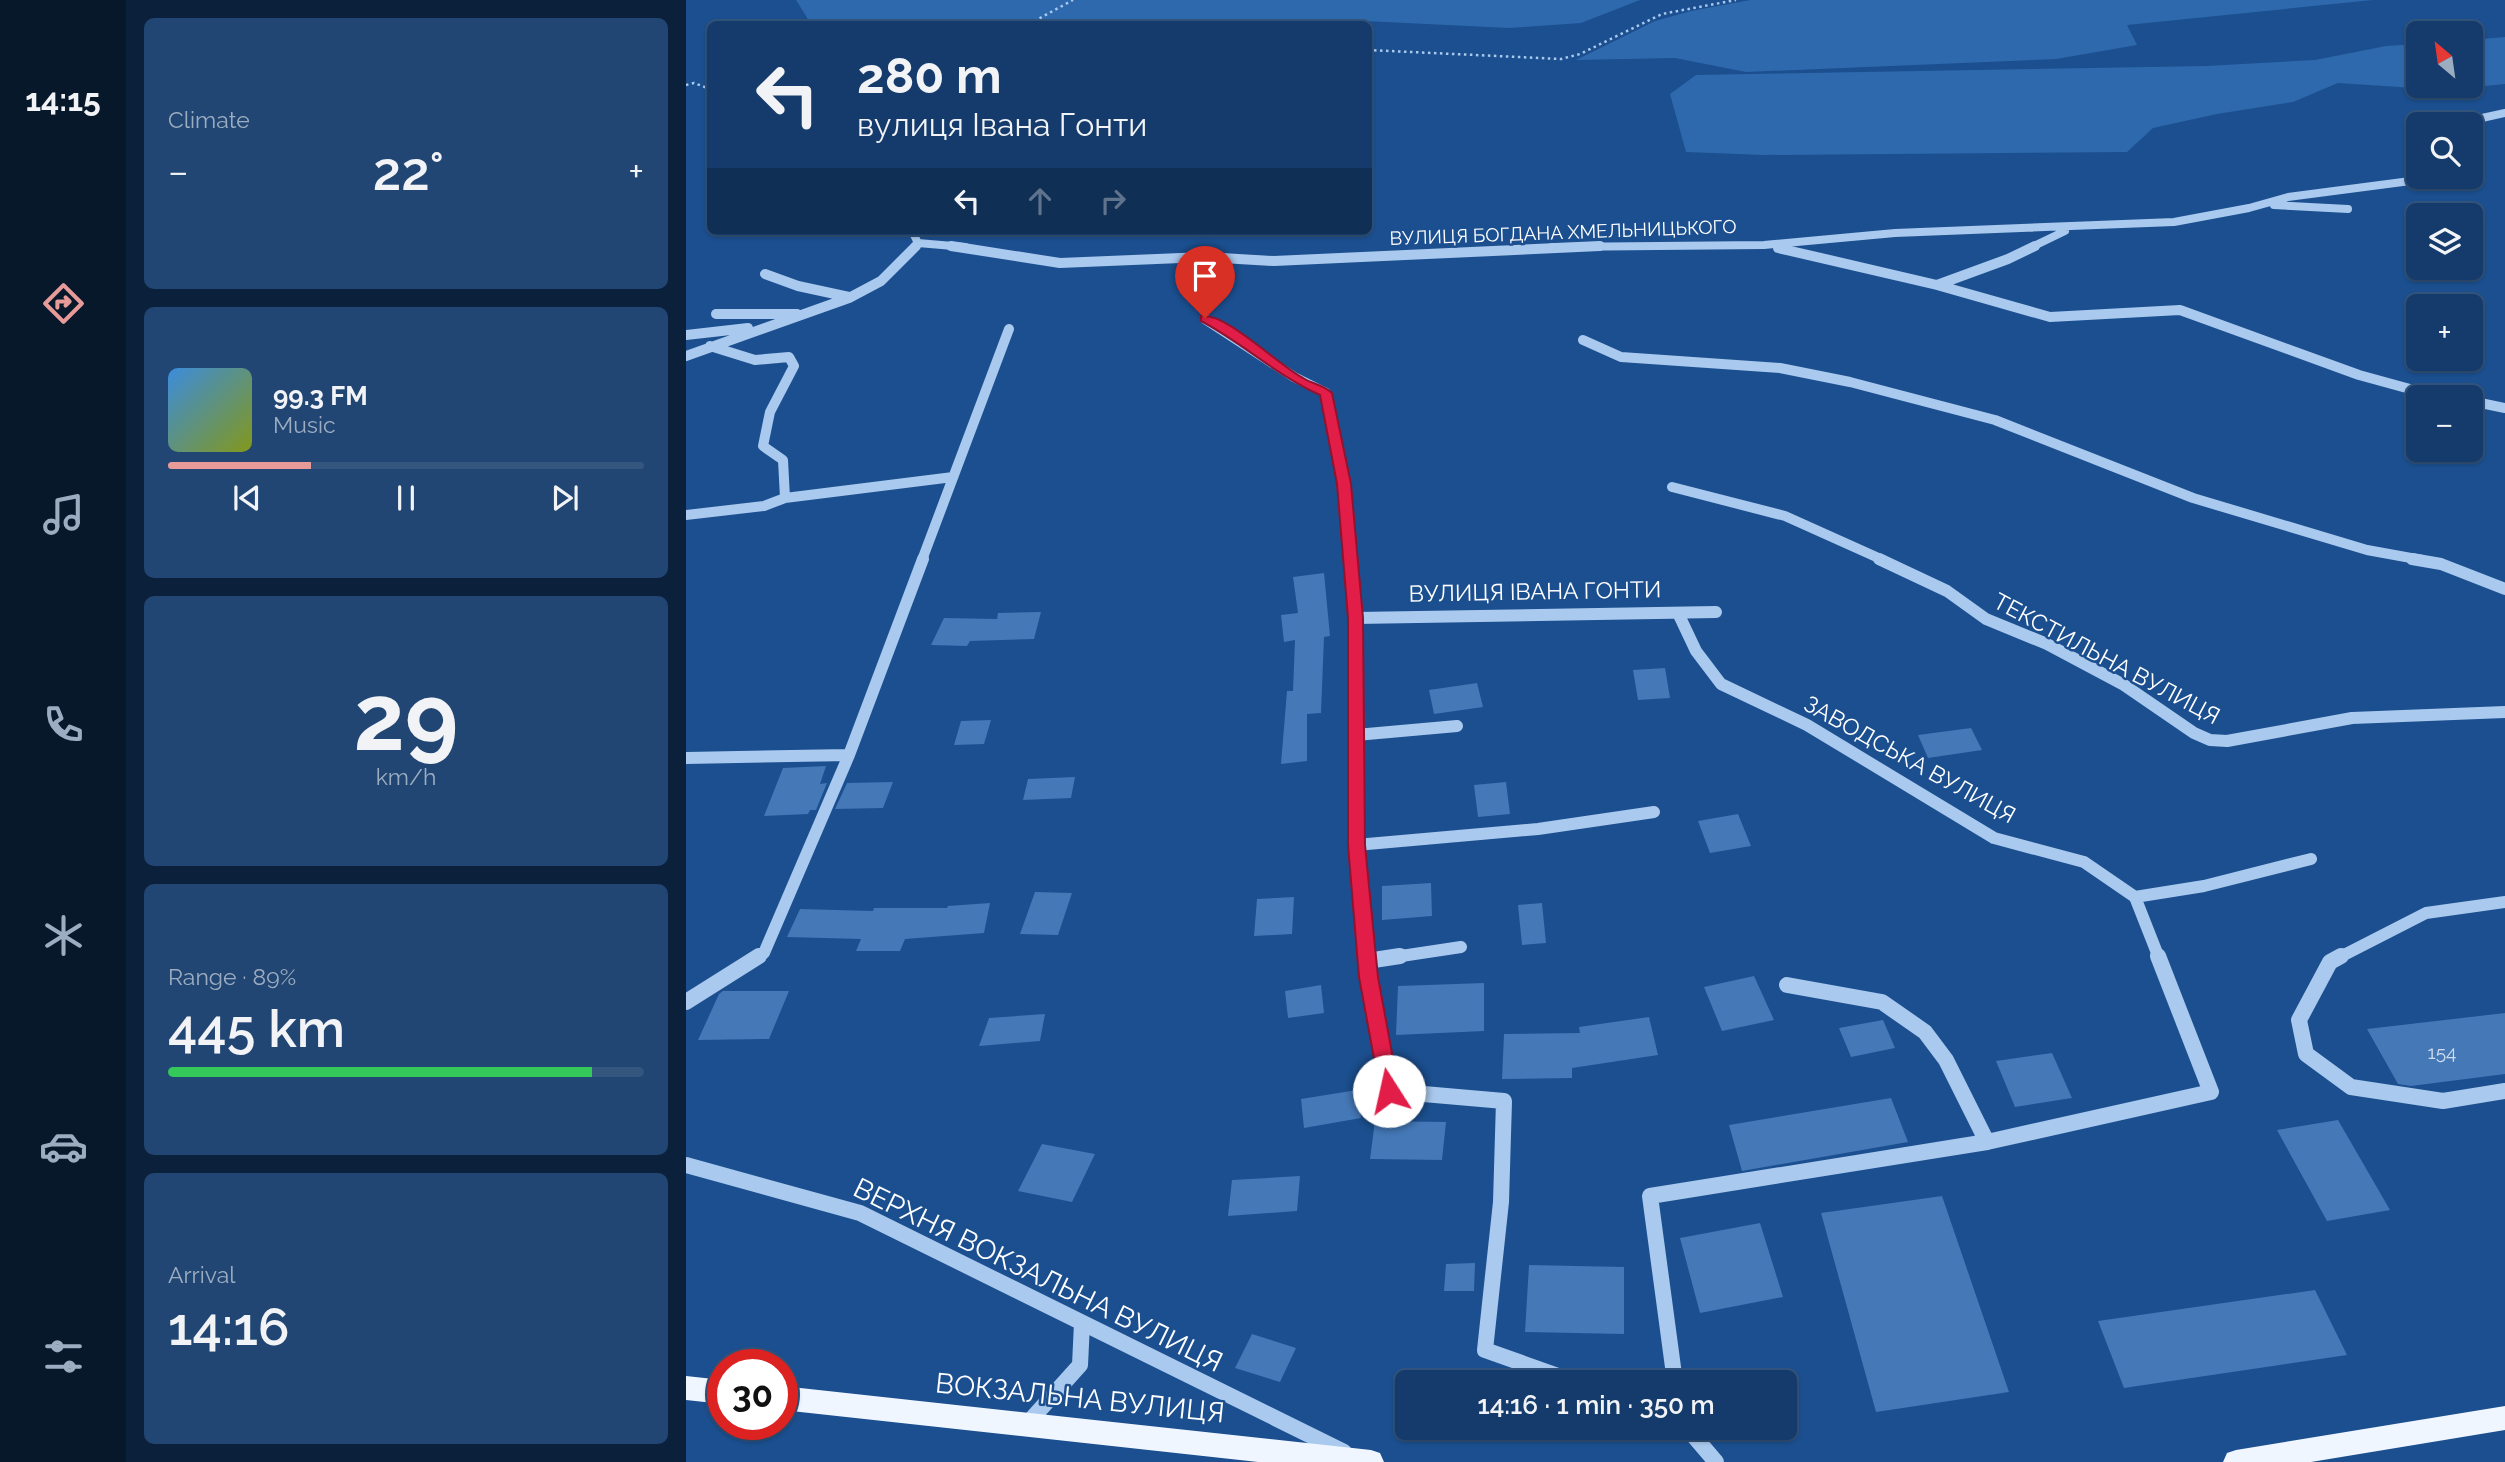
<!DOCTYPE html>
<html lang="en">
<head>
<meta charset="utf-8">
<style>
  body { margin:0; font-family:Raleway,sans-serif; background:#214673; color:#f1f3f6; height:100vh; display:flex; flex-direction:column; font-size:26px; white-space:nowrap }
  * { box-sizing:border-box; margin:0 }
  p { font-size:23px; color:#9dadc1 }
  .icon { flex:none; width:38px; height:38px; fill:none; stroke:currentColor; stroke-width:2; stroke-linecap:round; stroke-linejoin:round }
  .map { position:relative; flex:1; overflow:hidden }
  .side { display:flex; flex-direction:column; gap:18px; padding:18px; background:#0b203b; width:560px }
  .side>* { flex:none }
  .banner { position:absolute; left:21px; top:21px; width:665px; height:214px; border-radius:10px; box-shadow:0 2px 5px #0004,0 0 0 2px #33557e; background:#143b6b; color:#f1f3f6; overflow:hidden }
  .needle { width:46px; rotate:331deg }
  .controls { position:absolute; left:1720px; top:21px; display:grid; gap:14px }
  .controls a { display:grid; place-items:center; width:77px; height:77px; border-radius:10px; background:#143b6b; box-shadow:0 2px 5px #0004,0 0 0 2px #33557e; font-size:35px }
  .speed { position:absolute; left:21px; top:1349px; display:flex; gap:14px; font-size:35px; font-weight:700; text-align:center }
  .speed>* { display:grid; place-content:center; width:91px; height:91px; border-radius:50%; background:#143b6b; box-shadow:0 2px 5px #0004,0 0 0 2px #33557e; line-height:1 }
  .speed .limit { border:10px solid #d22; background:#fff; color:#111 }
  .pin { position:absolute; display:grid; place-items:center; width:60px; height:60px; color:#fff; margin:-72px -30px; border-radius:50% 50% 50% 0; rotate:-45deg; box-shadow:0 0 7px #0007 }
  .pin .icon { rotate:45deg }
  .me { position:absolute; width:77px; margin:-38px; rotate:350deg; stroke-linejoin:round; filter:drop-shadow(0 0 5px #0008) }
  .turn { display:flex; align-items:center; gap:24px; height:147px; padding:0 35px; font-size:32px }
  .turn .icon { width:91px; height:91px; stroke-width:2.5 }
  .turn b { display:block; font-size:49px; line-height:60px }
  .lanes { display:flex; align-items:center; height:66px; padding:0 35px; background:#0003; justify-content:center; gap:35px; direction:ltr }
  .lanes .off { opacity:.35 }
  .big { font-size:52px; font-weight:600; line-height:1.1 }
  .side .tile { flex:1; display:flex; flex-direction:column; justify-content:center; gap:10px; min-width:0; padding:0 24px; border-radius:10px; background:#214673 }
  .side .dial { align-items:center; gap:0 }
  .dial b { font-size:91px; line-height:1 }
  .song { display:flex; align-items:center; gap:21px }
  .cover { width:84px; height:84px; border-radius:10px; background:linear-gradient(135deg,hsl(210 70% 55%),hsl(70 70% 35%)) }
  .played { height:7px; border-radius:4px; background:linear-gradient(90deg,#e69b98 30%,#33557e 30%) }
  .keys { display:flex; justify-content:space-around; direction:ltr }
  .heat { display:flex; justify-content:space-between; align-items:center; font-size:38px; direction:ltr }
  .charge { height:10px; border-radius:5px; background:linear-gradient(90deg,#34c759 89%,#33557e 0) }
  .trip { position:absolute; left:709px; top:1370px; width:402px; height:70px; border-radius:10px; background:#143b6b; box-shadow:0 2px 5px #0004,0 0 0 2px #33557e; font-weight:600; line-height:70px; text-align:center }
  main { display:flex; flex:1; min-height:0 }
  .tabs { display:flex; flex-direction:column; width:126px; justify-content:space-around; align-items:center; background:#08182b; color:#9dadc1 }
  .tabs .icon { width:49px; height:49px }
  .tabs .current { color:#e69b98 }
  .tabs b { font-size:32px; color:#f1f3f6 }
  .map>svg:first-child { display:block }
  .green { fill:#2e69ad }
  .building { fill:#4478b7 }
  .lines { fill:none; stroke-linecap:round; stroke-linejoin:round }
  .path-far1 { stroke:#a9c9ee; stroke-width:2.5; stroke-dasharray:2.5 3.5; stroke-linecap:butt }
  .path { stroke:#a9c9ee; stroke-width:3.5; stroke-dasharray:2.5 4.5; stroke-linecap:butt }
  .minor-far3 { stroke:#a9c9ee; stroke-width:8 }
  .minor-far2 { stroke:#a9c9ee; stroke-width:10 }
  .minor-far1 { stroke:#a9c9ee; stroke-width:12 }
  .minor { stroke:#a9c9ee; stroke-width:16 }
  .major { fill:#f0f6ff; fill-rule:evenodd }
  .route { fill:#e11d48; stroke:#92132f; stroke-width:2 }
  .labels { text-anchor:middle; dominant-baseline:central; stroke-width:5; stroke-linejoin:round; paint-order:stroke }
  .far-street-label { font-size:19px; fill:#fff; stroke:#1b4f8f }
  .number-label { font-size:19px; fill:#d0dded }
  .street-label { font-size:23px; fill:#fff; stroke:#1b4f8f }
  .near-street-label { font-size:28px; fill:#fff; stroke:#1b4f8f }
</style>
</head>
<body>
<main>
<nav class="tabs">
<b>14:15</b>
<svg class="icon current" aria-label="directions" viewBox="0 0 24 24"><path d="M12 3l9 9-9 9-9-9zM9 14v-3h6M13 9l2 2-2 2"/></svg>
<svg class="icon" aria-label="music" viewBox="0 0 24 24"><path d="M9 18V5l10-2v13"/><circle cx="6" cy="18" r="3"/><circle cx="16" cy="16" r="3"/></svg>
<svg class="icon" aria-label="phone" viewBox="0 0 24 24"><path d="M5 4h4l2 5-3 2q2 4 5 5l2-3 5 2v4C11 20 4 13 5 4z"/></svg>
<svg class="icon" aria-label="climate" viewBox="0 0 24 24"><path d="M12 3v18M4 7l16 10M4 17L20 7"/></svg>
<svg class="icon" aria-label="car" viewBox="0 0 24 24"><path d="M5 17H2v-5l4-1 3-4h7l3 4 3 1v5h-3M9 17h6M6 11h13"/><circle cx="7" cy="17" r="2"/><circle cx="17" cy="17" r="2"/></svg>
<svg class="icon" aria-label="filters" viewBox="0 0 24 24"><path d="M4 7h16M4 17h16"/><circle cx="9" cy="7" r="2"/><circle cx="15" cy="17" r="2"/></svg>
</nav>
<section class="side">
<div class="tile"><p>Climate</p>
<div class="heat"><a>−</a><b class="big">22°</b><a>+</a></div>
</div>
<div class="tile">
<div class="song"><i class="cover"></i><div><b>99.3 FM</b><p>Music</p></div></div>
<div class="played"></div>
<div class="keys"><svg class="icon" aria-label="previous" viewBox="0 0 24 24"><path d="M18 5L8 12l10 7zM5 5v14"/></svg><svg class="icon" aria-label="pause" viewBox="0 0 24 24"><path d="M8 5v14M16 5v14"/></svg><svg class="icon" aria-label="next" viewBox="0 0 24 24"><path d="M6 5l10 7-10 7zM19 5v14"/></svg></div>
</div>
<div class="tile dial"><b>29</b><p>km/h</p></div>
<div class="tile"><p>Range · 89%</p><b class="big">445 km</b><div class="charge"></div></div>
<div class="tile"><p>Arrival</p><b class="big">14:16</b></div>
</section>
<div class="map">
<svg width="1819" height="1462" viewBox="0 0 1819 1462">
  <rect width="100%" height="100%" fill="#1b4f8f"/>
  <path class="green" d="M110,0H954L895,23L823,28L679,21L607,24H125Z
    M1064,0H1687L1441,25L1451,45L1370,59L1060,72L989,58L890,60L969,21L1005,11Z
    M1819,37V84L1759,90L1652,83L1607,102L1531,114L1467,128L1441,152L1077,155L1000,152L984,94L1010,75L1520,66L1629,60L1700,46L1732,44V86H1785V40Z"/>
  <path class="building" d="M638,573L644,636L638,637L635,713L621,714V761L595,764L601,691H607L609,640L598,642L595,615L612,613L607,577Z
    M355,612L348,639L284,641L281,646L245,645L258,618L311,619L312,613Z
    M979,668L984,698L952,700L947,670Z
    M791,683L797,707L748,714L743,690Z
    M305,720L298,744L268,745L275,721Z
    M1285,728L1296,750L1242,758L1232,735Z
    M140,766L134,784L141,783L130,810H124L122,814L78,816L97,768Z
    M389,777L385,798L337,800L342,779Z
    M207,782L197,808L149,809L161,783Z
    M820,782L824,814L792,817L788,785Z
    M1052,814L1065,846L1024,853L1012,821Z
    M745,883L746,916L696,920V886Z
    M349,892L386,893L372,935L334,934Z
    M608,897L606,934L568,936L571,899Z
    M304,903L298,933L219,939L214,951H170L175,939L101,937L114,909L187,911L188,908H261L262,906Z
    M856,903L860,943L836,945L832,905Z
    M1068,976L1088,1020L1036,1031L1018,987Z
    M798,983V1031L710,1035L712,986Z
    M635,985L638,1013L602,1018L599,991Z
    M37,991H103L83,1039L12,1040L33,994Z
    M1819,1013V1074L1725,1086L1712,1084L1681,1029Z
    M359,1014L354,1041L293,1046L303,1018Z
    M963,1017L972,1055L886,1068V1078L816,1079L818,1034L894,1033L893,1027Z
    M1197,1020L1209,1048L1165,1057L1153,1028Z
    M1366,1053L1386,1098L1329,1107L1310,1061Z
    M671,1090L675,1118L618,1128L615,1099Z
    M1205,1098L1222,1142L1056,1171L1043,1125Z
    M1652,1120L1704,1210L1641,1221L1591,1130Z
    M689,1121L760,1122L756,1160L684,1159Z
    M356,1144L409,1154L386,1202L332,1191Z
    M614,1176L611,1211L542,1216L546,1180Z
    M1256,1196L1323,1392L1190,1412L1135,1213Z
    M1074,1223L1097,1297L1014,1313L994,1238Z
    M789,1263L788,1291H758L760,1264Z
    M843,1265L938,1267V1334L839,1332Z
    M1629,1290L1661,1355L1438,1388L1412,1321Z
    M566,1334L610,1348L594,1382L549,1368Z"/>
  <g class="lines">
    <path class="path-far1" d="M343,24L387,0
      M682,50L875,59L894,54L976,14L1050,0
      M0,85L8,83L24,89"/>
    <path class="path" d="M497,274L504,283L513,307"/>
    <path class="minor-far3" d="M1783,124L1787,120L1819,113
      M1588,205L1662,209
      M226,231L232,243L279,247
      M228,247L232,243
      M866,247L1078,245L1209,233L1488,222L1563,208L1602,197L1732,180V177
      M1346,247L1379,231"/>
    <path class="minor-far2" d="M265,246L374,263L519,257L588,261L914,246
      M1092,248L1251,285L1364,317L1494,310L1673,375L1724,389L1768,397
      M79,274L112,286L163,297
      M1251,285L1322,259L1349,246
      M30,314H111
      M519,319L608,377L640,393L658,484L665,560
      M0,335L62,328
      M897,340L935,357L1094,368L1164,382L1309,420L1507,498L1681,550L1736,560
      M24,346L69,360L103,357L108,366L84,412L77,446L97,460L99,498
      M0,356L163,298L195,281L230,246
      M1785,401L1819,408
      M986,487L1099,516L1197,560
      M0,515L78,506L99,498L267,477
      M236,560L323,329"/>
    <path class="minor-far1" d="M665,559L670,618V845L681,958
      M1193,559L1261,591L1300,619L1361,644L1438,685L1508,733L1524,740L1541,741L1666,718L1819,712
      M1726,559L1755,564L1819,589
      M992,613L1010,651L1035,684L1121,725L1308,838L1398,862L1449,897L1473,958
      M670,618L1030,612
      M670,735L771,726
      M0,758L163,755
      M670,845L852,829L968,812
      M1449,897L1518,886L1625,859
      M70,958L78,953L163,755L237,559
      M702,958L775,947
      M1652,958L1740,913L1819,902"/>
    <path class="minor" d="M681,956L703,1091L818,1101L815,1202L799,1350L889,1382
      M1655,956L1644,962L1613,1020L1620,1054L1665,1087L1757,1101L1819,1091
      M681,961L714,956
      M1101,985L1196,1002L1239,1032L1260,1060L1301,1142
      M0,1002L73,956
      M0,1165L174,1213L658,1452
      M989,1382L964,1196L1301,1142L1525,1092L1472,956
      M341,1424L394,1365L396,1323
      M1001,1428L1030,1462"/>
    <path class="major" d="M0,1376L37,1380V1404L0,1400Z
      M96,1386L685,1450L694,1453L698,1462H572L96,1410Z
      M1819,1406V1430L1625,1462H1537L1541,1453L1550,1450Z"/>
  </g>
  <path class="route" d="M515,316C540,312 593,366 617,378C626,384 638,385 646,393L665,484L677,618L679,845L692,977L713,1091L710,1097L703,1099L696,1097L694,1091L673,977L662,845V618L651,484L634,395C591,376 557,343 515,321Z"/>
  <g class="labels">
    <g class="far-street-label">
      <text transform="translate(877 232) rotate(-2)">ВУЛИЦЯ БОГДАНА ХМЕЛЬНИЦЬКОГО</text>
    </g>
    <g class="number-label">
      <text x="1756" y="1052">154</text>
    </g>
    <g class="street-label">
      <text transform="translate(849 591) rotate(-1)">ВУЛИЦЯ ІВАНА ГОНТИ</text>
      <text transform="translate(1421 658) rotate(28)">ТЕКСТИЛЬНА ВУЛИЦЯ</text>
      <text transform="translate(1224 759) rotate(29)">ЗАВОДСЬКА ВУЛИЦЯ</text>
    </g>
    <g class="near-street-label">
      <text transform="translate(352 1275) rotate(26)">ВЕРХНЯ ВОКЗАЛЬНА ВУЛИЦЯ</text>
      <text transform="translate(394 1398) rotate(6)">ВОКЗАЛЬНА ВУЛИЦЯ</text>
    </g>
  </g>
</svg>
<div class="controls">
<a><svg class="needle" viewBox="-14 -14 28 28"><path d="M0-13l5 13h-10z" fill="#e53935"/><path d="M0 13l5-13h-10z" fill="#9dadc1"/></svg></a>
<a><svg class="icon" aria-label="search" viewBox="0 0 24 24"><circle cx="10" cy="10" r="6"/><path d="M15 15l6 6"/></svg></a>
<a><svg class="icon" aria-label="layers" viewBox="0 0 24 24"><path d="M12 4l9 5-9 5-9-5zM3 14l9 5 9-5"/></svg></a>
<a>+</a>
<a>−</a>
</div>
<div class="speed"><div class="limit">30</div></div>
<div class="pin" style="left:519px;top:318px;background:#d93025"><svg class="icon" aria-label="arrive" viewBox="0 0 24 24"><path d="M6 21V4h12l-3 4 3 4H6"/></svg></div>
<svg class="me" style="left:703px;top:1091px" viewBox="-20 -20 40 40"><circle r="19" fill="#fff"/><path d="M0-13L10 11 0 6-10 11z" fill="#e11d48"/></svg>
<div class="trip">14:16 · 1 min · 350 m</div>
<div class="banner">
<div class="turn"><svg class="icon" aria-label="left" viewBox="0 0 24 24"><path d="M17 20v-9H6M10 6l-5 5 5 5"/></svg><div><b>280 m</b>вулиця Івана Гонти</div></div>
<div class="lanes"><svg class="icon" aria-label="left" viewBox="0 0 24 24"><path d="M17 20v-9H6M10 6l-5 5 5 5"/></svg><svg class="icon off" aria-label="ahead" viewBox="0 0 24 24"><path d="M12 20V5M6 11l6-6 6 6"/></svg><svg class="icon off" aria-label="right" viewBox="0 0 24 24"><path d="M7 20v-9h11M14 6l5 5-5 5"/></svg></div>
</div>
</div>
</main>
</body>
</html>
